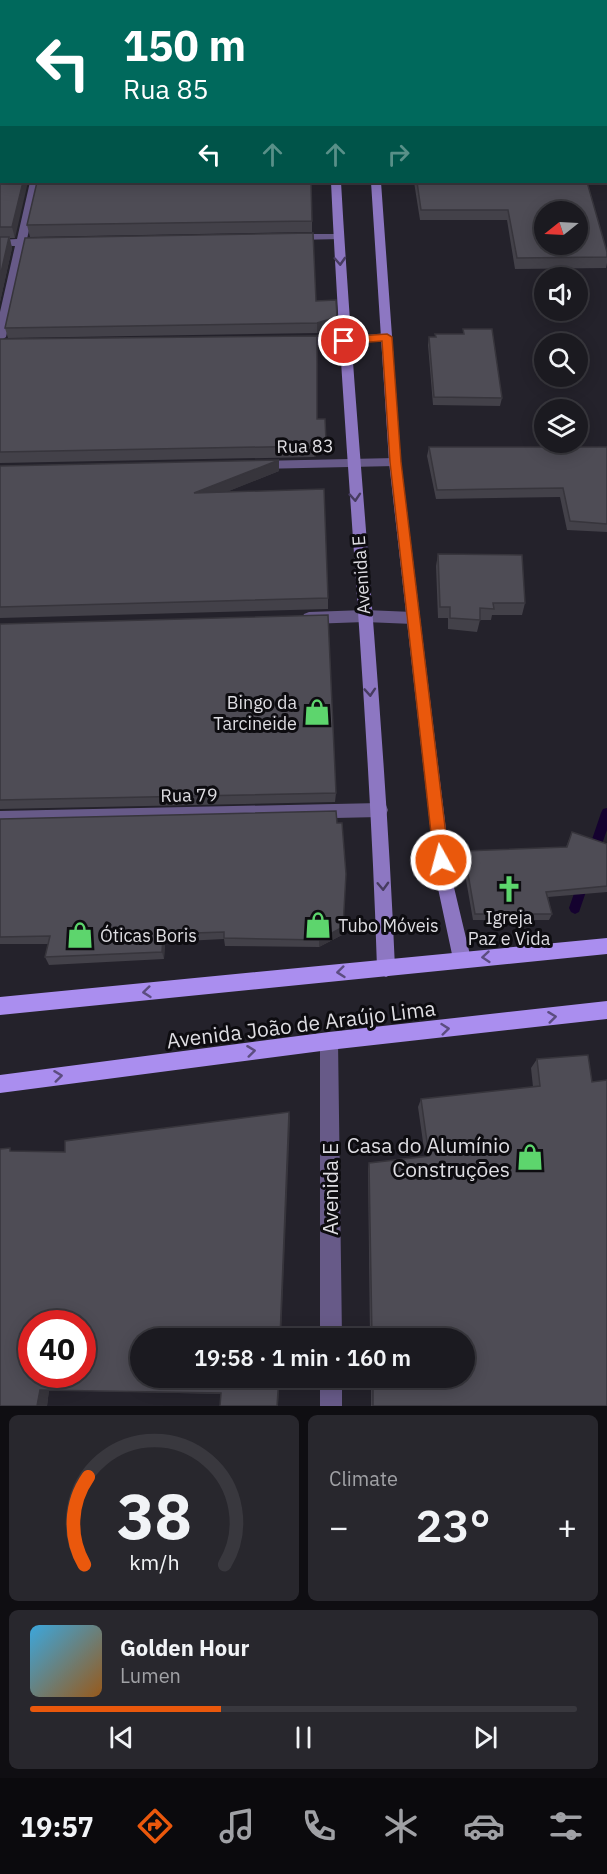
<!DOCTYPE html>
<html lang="en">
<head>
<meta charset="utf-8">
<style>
  body { margin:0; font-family:"IBM Plex Sans",sans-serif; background:#28272d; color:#f1f3f6; height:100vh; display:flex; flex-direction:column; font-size:22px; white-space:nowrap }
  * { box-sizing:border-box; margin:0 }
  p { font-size:20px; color:#a0a1a5 }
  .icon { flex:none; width:33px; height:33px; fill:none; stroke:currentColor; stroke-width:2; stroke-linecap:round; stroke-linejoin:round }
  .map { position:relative; height:1406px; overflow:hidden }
  .details { display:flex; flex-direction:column; gap:9px; padding:9px; background:#0f0e12; flex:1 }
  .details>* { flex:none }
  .banner { position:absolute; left:0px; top:0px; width:608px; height:183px; box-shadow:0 3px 15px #0003,0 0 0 2px #39383e; background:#00695c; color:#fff; overflow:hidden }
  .needle { width:39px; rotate:252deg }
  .controls { position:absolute; left:534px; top:201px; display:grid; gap:12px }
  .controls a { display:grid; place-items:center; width:54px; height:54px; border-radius:50%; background:#1b1a20; box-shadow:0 3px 15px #0003,0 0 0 2px #39383e; font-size:30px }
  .speed { position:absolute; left:18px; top:1310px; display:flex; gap:12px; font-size:30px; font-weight:700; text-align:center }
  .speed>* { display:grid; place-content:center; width:78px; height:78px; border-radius:50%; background:#1b1a20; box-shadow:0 3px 15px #0003,0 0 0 2px #39383e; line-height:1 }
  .speed .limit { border:9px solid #d22; background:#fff; color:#111 }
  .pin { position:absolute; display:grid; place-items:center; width:51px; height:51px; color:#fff; margin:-26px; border:3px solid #fff; border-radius:50%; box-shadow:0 2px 6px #0007 }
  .me { position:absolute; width:66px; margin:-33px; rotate:353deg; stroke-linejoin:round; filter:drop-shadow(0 0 4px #0008) }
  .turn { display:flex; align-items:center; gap:21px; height:126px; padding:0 24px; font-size:27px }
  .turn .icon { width:78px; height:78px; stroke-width:2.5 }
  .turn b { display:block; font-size:42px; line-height:51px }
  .lanes { display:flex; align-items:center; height:57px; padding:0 24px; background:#0003; justify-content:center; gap:30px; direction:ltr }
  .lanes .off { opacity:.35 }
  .big { font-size:45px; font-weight:600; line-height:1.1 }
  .details .widget { flex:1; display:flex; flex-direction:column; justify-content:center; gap:9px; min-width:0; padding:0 21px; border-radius:9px; background:#28272d }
  .details .dial { align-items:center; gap:0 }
  .dial svg { height:156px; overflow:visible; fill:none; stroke:#39383e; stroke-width:7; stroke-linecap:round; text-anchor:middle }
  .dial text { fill:#f1f3f6; stroke:none }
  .song { display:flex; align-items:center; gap:18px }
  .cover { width:72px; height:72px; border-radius:9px; background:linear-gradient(135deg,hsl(200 70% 55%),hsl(30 70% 35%)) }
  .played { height:6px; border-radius:3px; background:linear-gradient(90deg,#ea580c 35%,#39383e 35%) }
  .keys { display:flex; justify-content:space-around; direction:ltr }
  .heat { display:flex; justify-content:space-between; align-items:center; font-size:33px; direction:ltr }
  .details .tiles { flex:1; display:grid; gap:9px; grid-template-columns:1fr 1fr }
  .widget:last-child { grid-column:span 2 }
  .trip { position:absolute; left:130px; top:1328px; width:345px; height:60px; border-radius:30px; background:#1b1a20; box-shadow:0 3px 15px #0003,0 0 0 2px #39383e; font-weight:600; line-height:60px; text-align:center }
  .tab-bar { display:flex; height:96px; justify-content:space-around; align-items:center; background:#0b0a0d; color:#a0a1a5 }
  .tab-bar .icon { width:42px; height:42px }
  .tab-bar .current { color:#ea580c }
  .tab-bar b { font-size:27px; color:#f1f3f6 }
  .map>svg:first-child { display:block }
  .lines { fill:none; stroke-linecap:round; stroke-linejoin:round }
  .stream { fill:#15022f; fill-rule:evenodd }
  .street { fill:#675a88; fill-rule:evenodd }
  .secondary { fill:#8d77c2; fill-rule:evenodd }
  .primary { fill:#aa8eef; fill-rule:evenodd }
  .wall { fill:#434149 }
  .shaded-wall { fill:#37353c }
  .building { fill:#4e4c55; stroke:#37353c; stroke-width:1.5; fill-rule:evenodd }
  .oneway { stroke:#473c60 }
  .oneway2 { stroke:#5c4d80 }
  .route { fill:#ea580c; stroke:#983908; stroke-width:1.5 }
  .labels { text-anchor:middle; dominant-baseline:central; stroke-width:6; stroke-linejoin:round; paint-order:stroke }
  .street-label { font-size:18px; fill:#dedde2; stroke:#0d0c10 }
  .poi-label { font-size:18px; fill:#dedde2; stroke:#0d0c10; text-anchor:start }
  .near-street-label { font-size:21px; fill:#dedde2; stroke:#0d0c10 }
  .near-poi-label { font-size:21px; fill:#dedde2; stroke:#0d0c10; text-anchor:end }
</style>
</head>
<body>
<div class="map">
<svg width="607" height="1406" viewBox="0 0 607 1406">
  <rect width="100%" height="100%" fill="#24222b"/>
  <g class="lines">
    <path class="stream" d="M560,0H566L567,2H561Z
      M607,808V830L597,858L593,859L589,858L587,854L601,813L603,809Z
      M583,878L587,879L589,883L579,912L575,914L571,912L569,908L579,879Z"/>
    <path class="street" d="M30,182H40L27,239H45L50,242L45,245L26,246L6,337L0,341V312L15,246H0V240L17,239Z
      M338,234L342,235V239L294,240L289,237L294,234Z
      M387,333L391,334V340L344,345H297L291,341L297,337H344Z
      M395,458L401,462L395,466L258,469L252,465L258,461Z
      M365,610L413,612L418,614L420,618L418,622L413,624L365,622L309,624L304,622L302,618L304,614L309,612Z
      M380,803L386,805L388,810L386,815L380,817L0,825V811Z
      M329,1032L335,1035L338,1041L342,1338H320V1041L323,1035Z
      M320,1377H342V1406H320Z"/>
    <path class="secondary" d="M318,0H326V2H318Z
      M351,0H359V2H351Z
      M606,128H607V134H606Z
      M606,143H607V149H606Z
      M331,182H341C356,444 384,706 395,968L392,974L386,977L380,974L377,968C369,706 343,444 331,182Z
      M371,182H381L401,462L452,879L471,959L468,965L462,967L456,965L453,959L436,879L389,462Z"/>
    <path class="primary" d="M607,938V954L0,1015V997Z
      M607,1001V1019L329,1050L0,1093V1075L329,1032Z"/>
  </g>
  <path class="wall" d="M0,0L2,2L15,238H10L12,248L0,302Z
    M414,182H587L607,252V263L606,268L515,269L507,220H420Z
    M312,221V232L30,237L27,225Z
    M316,301L337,327L317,333L8,338L5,328Z
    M463,329L502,398L500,406L433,405L428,345L429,337H435V334H463Z
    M0,339L317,419L326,452L314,457L0,463Z
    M429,447H607V532L567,530L560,497L436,499L427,456Z
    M279,460V471L226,492L328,598V609L0,618V466Z
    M438,554L525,603L522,615H492L491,620H480L477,632L448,629V618H438L436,566Z
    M0,624L336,793L335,802L0,809Z
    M0,819L343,927L342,935L319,947L225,946L224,939L165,942L164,959L49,965L45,957L49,944H0Z
    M572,832L607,844V892L548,897L552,914L549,920H473L462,857L464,851L566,847Z
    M537,1059L607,1406H371V1377H465V1338H370L368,1169L369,1163L425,1156L418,1107L421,1099L533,1087L531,1068Z
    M289,1112L290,1122L141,1377H279L278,1406L221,1394L49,1390L47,1406L13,1151L65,1152Z"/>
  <path class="shaded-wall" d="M23,182H28L15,238L12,227Z
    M9,237L12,248L0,302V277Z
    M337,317V327L317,333V323Z
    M326,441V452L314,457V446Z
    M279,460V471L196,504L194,493Z
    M343,927L342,935L319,947V940Z
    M163,934L165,942L164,959L162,952Z
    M289,1112L290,1122L281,1338H280Z
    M279,1377L278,1406H277Z
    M40,1390H49L47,1406H37Z"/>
  <path class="building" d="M0,0H292V2H2V182H23L12,227H0V144H1V135H0V132H1V122H0V55H1V46H0Z
    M406,0H530L531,2H406Z
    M37,182H311L312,221L27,225Z
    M417,182H587L607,252V257L517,258L508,210H421ZM544,212H578V244H544Z
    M313,233L316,301L336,300L337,317L317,323L5,328L25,238Z
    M0,237H9L0,277Z
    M463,329H492L502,398L434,397L429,337H436L435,334H464Z
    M317,336V419H325L326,441L314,446L0,452V339Z
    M429,447H607V524L570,521L563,488L437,490Z
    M279,460L194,493L324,489L328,598L0,607V466Z
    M438,554L522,555L525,603H493L494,609L480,608V620L450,618V607H440Z
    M328,615L336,793L0,800V624Z
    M336,811L337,823H342L346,874L343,927L319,940L224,938V932L163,934L162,952L45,957L50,936L0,937V819Z
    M572,832L607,844V886L546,892L552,914H475L464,851L567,847Z
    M588,1055L592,1082L607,1080V1406H373V1377H465V1338H372L369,1163L429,1156L421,1099L540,1086L537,1059Z
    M289,1112L280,1338H141V1377H279L277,1406H220L221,1393L40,1390L37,1406H0V1149L10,1148V1151L65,1152V1141ZM32,1323H82V1374H32Z"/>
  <defs><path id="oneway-chevron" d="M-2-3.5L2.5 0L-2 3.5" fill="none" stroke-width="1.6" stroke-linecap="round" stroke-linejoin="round" transform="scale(1.5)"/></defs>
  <g class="oneway">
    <use href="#oneway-chevron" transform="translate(340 261) rotate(87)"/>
    <use href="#oneway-chevron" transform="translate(355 497) rotate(86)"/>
    <use href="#oneway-chevron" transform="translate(370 692) rotate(86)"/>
    <use href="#oneway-chevron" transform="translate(383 886) rotate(88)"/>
  </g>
  <g class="oneway2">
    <use href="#oneway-chevron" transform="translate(486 957) rotate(175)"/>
    <use href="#oneway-chevron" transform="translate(341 972) rotate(174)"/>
    <use href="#oneway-chevron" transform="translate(147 992) rotate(174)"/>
    <use href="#oneway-chevron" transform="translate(552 1017) rotate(-7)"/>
    <use href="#oneway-chevron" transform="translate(445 1029) rotate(-6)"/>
    <use href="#oneway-chevron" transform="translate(251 1051) rotate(-7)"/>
    <use href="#oneway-chevron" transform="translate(58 1076) rotate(-7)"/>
  </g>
  <path class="route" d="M387,334L392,337L401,462L449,860L447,865L441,867L436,865L434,860L390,462L382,341L344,344L339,341L344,337Z"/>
  <defs>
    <symbol id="shop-bare" viewBox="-9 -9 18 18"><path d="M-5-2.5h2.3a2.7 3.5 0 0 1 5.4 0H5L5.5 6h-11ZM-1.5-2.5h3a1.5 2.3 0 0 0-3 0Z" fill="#5dd56d" stroke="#0d0c10" stroke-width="2.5" paint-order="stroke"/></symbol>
    <symbol id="church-bare" viewBox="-9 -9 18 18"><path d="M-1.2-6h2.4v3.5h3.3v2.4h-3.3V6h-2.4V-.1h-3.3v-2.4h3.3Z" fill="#5dd56d" stroke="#0d0c10" stroke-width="2.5" paint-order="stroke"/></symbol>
  </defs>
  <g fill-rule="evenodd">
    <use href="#shop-bare" x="298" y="693" width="38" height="38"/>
    <use href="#church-bare" x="490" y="870" width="38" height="38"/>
    <use href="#shop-bare" x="299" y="906" width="38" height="38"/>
    <use href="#shop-bare" x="61" y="916" width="38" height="38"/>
    <use href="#shop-bare" x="511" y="1138" width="38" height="38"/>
  </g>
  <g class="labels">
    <g class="street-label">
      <text transform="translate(305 446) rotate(-1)">Rua 83</text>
      <text transform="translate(361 575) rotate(-94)">Avenida E</text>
      <text transform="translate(189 795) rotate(-1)">Rua 79</text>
    </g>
    <g class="poi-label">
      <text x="297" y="702" text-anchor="end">Bingo da<tspan x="297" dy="21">Tarcineide</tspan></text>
      <text x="509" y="917" text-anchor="middle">Igreja<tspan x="509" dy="21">Paz e Vida</tspan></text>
      <text x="338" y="925">Tubo Móveis</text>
      <text x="100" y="935">Óticas Boris</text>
    </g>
    <g class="near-street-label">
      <text transform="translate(301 1024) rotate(-7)">Avenida João de Araújo Lima</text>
      <text transform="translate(330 1189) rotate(-90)">Avenida E</text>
    </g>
    <g class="near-poi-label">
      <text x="510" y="1145">Casa do Alumínio<tspan x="510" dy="24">Construções</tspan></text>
    </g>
  </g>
</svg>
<div class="controls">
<a><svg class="needle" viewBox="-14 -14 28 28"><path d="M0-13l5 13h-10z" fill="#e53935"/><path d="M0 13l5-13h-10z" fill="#a0a1a5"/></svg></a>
<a><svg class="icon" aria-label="sound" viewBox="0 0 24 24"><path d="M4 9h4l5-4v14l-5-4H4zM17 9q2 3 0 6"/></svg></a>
<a><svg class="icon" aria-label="search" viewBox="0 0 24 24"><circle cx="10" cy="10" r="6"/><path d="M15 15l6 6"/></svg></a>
<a><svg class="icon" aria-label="layers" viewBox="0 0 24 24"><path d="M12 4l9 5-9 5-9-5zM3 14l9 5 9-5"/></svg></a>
</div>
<div class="speed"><div class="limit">40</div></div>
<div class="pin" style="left:344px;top:341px;background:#d93025"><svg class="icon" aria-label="arrive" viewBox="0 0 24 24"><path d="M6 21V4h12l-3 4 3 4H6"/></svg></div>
<svg class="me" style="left:441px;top:860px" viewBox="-20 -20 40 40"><circle r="17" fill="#ea580c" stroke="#fff" stroke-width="3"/><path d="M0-11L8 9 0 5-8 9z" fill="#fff"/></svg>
<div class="trip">19:58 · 1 min · 160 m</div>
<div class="banner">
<div class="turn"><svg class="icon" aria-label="left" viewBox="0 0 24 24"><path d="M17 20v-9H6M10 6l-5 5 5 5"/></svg><div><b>150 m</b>Rua 85</div></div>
<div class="lanes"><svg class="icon" aria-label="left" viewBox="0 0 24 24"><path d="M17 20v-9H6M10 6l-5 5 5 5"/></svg><svg class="icon off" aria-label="ahead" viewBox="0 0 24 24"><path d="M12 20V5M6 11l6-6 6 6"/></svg><svg class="icon off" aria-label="ahead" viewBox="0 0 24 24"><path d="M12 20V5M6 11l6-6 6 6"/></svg><svg class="icon off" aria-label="right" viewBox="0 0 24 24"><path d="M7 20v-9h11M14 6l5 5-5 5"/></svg></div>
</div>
</div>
<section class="details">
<div class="tiles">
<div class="widget dial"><svg viewBox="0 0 100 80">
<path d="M14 69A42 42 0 1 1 86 69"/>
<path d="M14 69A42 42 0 0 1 16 24" stroke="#ea580c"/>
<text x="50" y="56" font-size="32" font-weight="700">38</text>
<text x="50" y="72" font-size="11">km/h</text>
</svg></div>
<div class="widget"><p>Climate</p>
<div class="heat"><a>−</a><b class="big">23°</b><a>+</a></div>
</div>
<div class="widget">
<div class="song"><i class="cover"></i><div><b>Golden Hour</b><p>Lumen</p></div></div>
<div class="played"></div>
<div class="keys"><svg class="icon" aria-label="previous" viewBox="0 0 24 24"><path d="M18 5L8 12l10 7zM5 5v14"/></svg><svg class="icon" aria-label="pause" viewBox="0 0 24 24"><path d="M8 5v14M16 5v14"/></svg><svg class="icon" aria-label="next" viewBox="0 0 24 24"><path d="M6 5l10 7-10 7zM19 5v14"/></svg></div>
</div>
</div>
</section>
<nav class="tab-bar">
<b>19:57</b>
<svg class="icon current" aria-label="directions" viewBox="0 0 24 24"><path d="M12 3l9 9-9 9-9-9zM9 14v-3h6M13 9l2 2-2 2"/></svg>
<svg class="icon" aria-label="music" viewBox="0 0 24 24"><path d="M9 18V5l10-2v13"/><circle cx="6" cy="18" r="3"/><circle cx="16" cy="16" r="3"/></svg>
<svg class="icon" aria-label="phone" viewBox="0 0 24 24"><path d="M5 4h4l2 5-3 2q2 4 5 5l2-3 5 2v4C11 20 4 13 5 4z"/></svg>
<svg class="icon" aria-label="climate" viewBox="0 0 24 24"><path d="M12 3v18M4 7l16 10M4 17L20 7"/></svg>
<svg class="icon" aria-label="car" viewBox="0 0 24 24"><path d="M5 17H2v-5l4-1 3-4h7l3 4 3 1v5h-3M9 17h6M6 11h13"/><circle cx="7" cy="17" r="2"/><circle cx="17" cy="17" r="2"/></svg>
<svg class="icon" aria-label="filters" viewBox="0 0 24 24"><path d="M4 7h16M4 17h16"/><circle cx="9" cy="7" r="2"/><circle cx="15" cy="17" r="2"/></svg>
</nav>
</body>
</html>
